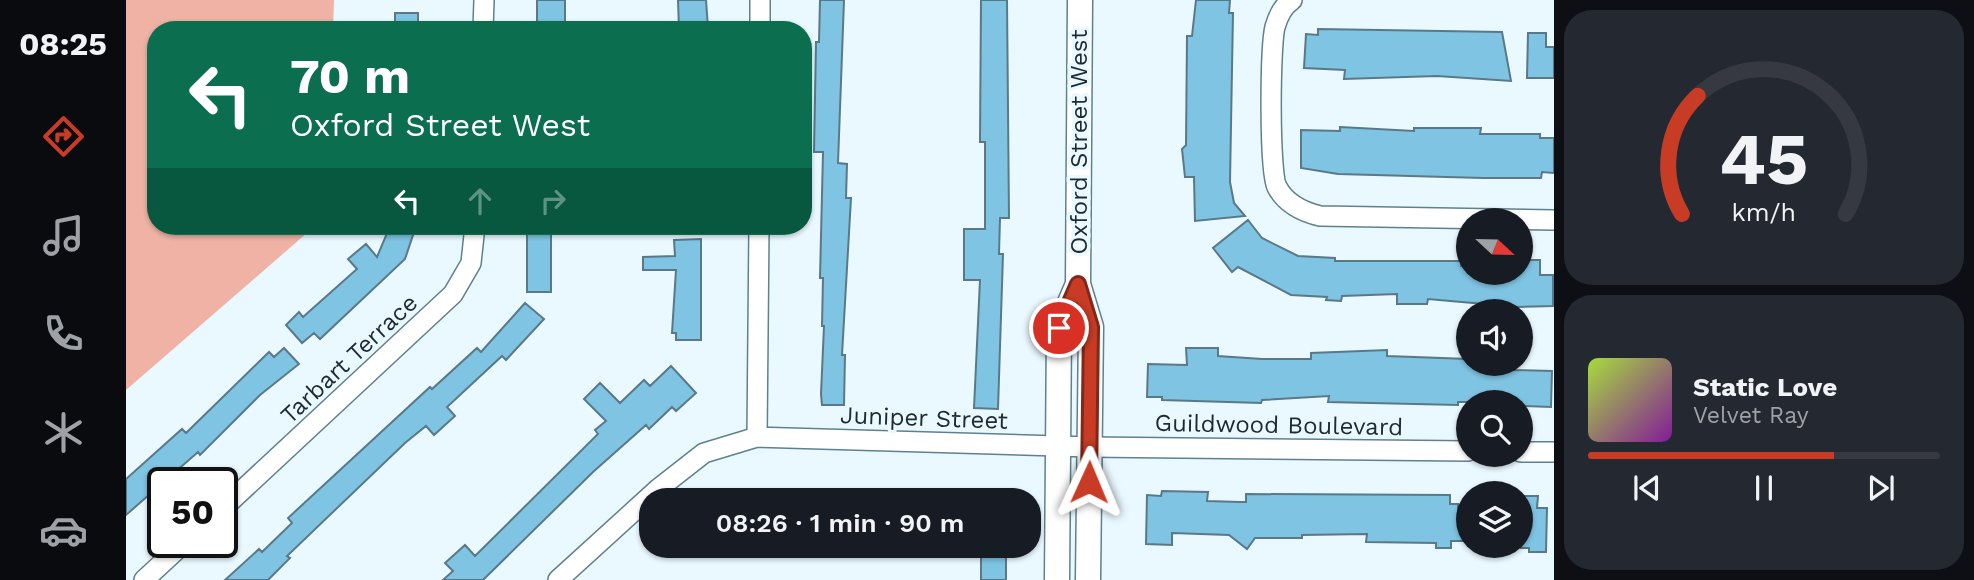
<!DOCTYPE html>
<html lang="en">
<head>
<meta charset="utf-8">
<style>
  body { margin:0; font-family:"Work Sans",sans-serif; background:#242831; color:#f1f3f6; height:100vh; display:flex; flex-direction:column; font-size:26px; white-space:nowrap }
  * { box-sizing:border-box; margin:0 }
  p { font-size:23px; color:#9ea1a6 }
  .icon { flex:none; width:38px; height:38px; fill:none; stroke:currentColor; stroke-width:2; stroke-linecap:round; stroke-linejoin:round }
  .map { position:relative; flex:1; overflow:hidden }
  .sheet { display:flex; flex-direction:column; gap:10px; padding:10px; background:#0d0f14; width:420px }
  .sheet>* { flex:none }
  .banner { position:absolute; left:21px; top:21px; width:665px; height:214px; border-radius:28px; box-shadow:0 2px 5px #0004; background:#0b6e4f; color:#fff; overflow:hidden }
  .needle { width:46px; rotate:112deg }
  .fabs { position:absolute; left:1330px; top:208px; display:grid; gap:14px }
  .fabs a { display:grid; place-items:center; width:77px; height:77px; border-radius:50%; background:#171b24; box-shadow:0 2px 5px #0004; font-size:35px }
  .speed { position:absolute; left:21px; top:467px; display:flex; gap:14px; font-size:35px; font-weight:700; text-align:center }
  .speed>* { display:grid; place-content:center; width:91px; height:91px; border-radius:50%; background:#171b24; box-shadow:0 2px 5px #0004; line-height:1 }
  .speed .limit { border:4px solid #111; border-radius:10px; background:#fff; color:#111 }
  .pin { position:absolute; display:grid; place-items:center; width:60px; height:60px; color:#fff; margin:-30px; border:4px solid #fff; border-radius:50%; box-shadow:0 2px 7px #0007 }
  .me { position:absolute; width:77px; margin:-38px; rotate:1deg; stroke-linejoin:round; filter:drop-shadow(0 0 5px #0008) }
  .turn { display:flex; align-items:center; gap:24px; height:147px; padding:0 28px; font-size:32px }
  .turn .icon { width:91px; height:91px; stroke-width:2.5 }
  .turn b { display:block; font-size:49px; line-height:60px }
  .lanes { display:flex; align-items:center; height:66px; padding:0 28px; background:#0003; justify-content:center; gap:35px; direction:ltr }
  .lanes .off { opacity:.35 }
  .sheet .tile { flex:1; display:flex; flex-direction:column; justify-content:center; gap:10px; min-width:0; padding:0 24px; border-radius:28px; background:#242831 }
  .sheet .dial { align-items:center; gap:0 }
  .dial svg { height:182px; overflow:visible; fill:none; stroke:#363941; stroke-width:7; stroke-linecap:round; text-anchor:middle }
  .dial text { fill:#f1f3f6; stroke:none }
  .song { display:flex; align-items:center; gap:21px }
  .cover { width:84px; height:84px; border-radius:10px; background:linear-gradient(135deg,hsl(80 70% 55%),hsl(290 70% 35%)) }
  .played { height:7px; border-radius:4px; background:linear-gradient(90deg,#c83c26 70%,#363941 70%) }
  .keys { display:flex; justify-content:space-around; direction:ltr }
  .trip { position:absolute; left:513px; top:488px; width:402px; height:70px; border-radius:28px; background:#171b24; box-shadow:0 2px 5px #0004; font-weight:600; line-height:70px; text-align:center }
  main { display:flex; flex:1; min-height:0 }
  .dock { display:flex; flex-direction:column; width:126px; justify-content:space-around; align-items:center; background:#090b0e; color:#9ea1a6 }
  .dock .icon { width:49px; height:49px }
  .dock .selected { color:#c83c26 }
  .dock b { font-size:32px; color:#f1f3f6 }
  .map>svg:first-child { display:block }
  .green { fill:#efb2a5 }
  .building { fill:#80c4e3; stroke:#597988; stroke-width:2 }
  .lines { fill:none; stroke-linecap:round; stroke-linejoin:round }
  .minor-casing { stroke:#5f808f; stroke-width:22 }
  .major-casing { stroke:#5f808f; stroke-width:27 }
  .minor { stroke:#fff; stroke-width:19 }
  .major { stroke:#fff; stroke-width:24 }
  .route-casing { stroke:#822719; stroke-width:18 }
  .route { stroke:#c83c26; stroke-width:12 }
  .labels { text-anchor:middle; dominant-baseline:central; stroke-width:7; stroke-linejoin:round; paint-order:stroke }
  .street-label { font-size:24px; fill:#1d2b31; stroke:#eaf8ff }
</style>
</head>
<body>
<main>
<nav class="dock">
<b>08:25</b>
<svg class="icon selected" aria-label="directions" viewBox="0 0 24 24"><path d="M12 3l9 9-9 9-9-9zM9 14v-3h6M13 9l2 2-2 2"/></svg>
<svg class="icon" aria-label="music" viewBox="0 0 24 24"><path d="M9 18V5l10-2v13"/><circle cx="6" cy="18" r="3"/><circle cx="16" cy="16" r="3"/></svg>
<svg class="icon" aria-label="phone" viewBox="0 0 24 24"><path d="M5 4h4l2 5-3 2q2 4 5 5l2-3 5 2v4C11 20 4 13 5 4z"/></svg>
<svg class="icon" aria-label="climate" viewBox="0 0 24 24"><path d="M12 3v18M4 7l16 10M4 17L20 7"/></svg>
<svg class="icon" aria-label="car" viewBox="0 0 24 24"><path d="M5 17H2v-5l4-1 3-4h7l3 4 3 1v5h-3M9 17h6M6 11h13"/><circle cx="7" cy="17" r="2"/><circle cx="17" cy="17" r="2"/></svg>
</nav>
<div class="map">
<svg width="1428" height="580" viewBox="0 0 1428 580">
  <rect width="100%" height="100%" fill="#eaf8ff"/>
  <path class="green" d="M0,0H208L207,30H30V226H189L0,390Z"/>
  <path class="building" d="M411,0H439V30H411Z
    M552,0H580L582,28L553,29Z
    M694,0H718L712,163L721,164L720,198H725L716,355H719L718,405H696L695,394L698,326H696L697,278H694L697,152H688L690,42H693Z
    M855,0H881L883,218H874L873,254H877L872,409L848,408L854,280H838V229H859V142H854Z
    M1070,0H1104L1103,13H1107L1104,182L1108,203L1119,216L1069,221L1068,177H1059L1056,149L1060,145L1061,36H1066Z
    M269,13H292V30H269Z
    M1192,29L1376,32L1385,81L1311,76L1218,79L1219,70L1178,68L1180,34L1192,35Z
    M1402,33H1420V47H1428V78H1401Z
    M1214,127L1288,131V128H1355L1354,134H1414V138H1428V173L1416,172L1415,178H1357L1212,174L1175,168V130L1214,131Z
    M1122,220L1136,238L1172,256L1209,258V261H1335V266H1342V273H1395V260H1414V275H1427V306L1358,308V304L1302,299L1301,304H1271V294L1216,296L1215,301L1200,300L1201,297L1165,295L1112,267L1106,272L1087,248Z
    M264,226H290L279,259L194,339L188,333L176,343L160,325L173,312L177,317L231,269L222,259L240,244L251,257Z
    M401,226H425V292H401Z
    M575,239V340H550V333H546L550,270H517V257L549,256L548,240Z
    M399,303L418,319L380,360L376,356L321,407L329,416L308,435L300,426L279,443L161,556L164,558L142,580H99L133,549L136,552L166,523L162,518L304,387L306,389L351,348L355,352Z
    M158,348L173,364L134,395L74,455L72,452L0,515V479L56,429L60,433L143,352L148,357Z
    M1060,348H1092V356L1136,359H1185V353L1261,350V356L1342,359V364H1386V370L1426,371L1425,407L1395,406V402H1332V405L1202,402L1203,396L1136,400L1135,403L1036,400V397H1021L1022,364L1061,365Z
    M545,366L570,393L550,411L546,407L523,429L520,425L467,472L357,580H317L327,571L319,563L339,545L349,556L472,434L469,430L480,421L458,399L474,383L494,403L518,380L524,386Z
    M1036,491L1082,492L1081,501L1114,502H1120V494L1324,495V504H1332V512H1341L1340,541H1325V548H1310V543L1240,542L1241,534L1176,535V538H1129L1121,549L1103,535L1046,533V545L1020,544L1021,495L1035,496Z
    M1395,496H1412L1411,508H1421L1420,552H1403V548H1395Z
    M855,553H880V580H855Z"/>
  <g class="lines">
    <defs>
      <path id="minor" d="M1166,0C1157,6 1152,16 1149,27C1144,47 1143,172 1151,187C1160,204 1177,212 1194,216L1428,220
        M357,30L358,0
        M634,30V0
        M631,437L633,226
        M1395,452H1428
        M96,509L327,294L345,263L349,226
        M18,580L59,542
        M432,580L532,489L578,453L631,437L964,447L1342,451"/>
      <path id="major" d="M954,0L952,284L965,327L962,580
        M931,580L933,328L952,284"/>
    </defs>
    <use href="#minor" class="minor-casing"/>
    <use href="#major" class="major-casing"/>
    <use href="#minor" class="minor"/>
    <use href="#major" class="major"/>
  </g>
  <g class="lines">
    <defs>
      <path id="route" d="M933,328L952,284L965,327L963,482"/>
    </defs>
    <use href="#route" class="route-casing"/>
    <use href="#route" class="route"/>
  </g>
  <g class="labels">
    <g class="street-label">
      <text transform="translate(953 142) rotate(-90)">Oxford Street West</text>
      <text transform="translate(223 359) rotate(-43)">Tarbart Terrace</text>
      <text transform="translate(798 418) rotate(2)">Juniper Street</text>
      <text transform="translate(1153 425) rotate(1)">Guildwood Boulevard</text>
    </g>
  </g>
</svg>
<div class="fabs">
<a><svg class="needle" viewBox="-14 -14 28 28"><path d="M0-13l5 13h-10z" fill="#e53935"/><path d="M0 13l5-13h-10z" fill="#9ea1a6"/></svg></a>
<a><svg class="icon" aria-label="sound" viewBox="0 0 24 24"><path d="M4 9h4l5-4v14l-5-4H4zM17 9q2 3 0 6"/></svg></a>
<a><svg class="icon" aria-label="search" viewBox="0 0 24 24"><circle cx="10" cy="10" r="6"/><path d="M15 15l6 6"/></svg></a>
<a><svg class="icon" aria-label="layers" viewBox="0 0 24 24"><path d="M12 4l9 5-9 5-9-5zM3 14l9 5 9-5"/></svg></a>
</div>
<div class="speed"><div class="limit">50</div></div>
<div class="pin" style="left:933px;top:328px;background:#d93025"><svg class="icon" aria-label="arrive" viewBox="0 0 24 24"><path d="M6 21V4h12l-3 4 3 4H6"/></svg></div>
<svg class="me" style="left:963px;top:482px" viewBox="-20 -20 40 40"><path d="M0-17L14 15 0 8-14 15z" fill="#c83c26" stroke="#fff" stroke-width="4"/></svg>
<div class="trip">08:26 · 1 min · 90 m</div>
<div class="banner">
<div class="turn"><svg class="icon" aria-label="left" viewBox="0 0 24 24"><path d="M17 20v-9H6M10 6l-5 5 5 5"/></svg><div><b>70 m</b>Oxford Street West</div></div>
<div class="lanes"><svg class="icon" aria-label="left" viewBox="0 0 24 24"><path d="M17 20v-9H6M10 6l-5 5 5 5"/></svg><svg class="icon off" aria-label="ahead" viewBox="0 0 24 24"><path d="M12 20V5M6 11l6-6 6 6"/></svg><svg class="icon off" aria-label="right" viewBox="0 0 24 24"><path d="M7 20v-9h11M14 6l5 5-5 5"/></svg></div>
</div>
</div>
<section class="sheet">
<div class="tile dial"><svg viewBox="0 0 100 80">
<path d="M14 69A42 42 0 1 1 86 69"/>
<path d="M14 69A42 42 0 0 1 21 17" stroke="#c83c26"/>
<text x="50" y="56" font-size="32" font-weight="700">45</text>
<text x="50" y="72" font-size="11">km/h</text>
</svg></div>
<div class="tile">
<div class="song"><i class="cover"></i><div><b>Static Love</b><p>Velvet Ray</p></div></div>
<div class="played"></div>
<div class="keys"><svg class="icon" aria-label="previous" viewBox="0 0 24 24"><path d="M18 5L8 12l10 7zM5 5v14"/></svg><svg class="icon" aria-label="pause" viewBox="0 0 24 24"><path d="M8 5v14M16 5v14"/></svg><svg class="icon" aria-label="next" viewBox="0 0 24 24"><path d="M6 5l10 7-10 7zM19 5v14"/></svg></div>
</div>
</section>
</main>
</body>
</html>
